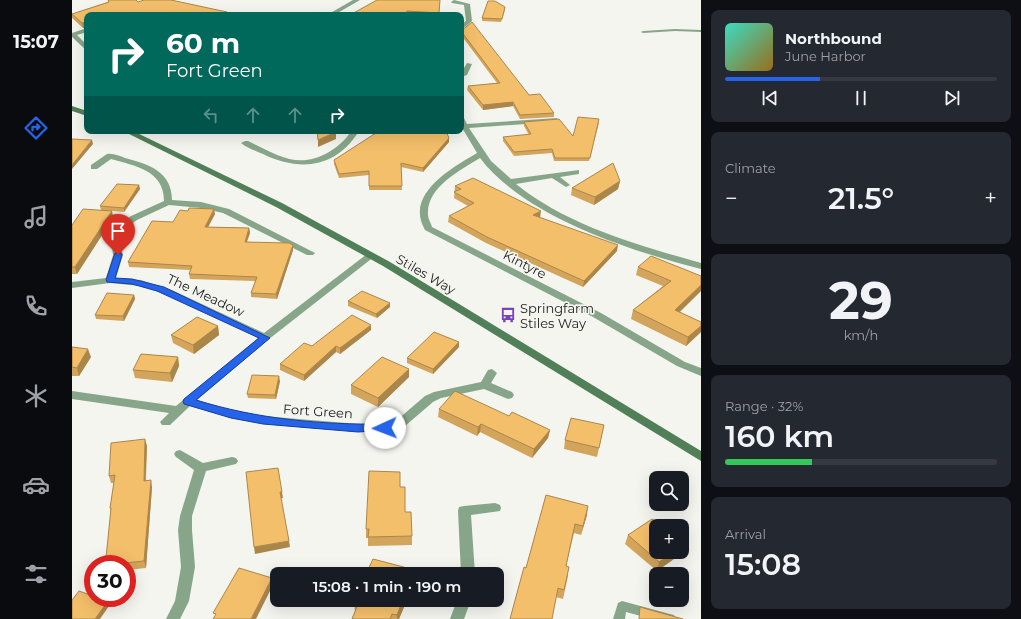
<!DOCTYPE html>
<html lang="en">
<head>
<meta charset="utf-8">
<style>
  body { margin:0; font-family:Montserrat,sans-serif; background:#242831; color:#f1f3f6; height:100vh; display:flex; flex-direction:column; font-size:15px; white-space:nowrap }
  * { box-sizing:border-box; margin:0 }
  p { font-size:13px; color:#9ea1a6 }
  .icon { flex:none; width:22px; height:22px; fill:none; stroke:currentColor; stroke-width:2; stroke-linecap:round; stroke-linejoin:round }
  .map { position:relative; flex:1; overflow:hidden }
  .sheet { display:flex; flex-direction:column; gap:10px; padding:10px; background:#0d0f14; width:320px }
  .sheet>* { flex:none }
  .guide { position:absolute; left:12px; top:12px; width:380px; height:122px; border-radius:8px; box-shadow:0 4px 16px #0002; background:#00695c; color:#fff; overflow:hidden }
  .controls { position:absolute; left:577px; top:471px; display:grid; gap:8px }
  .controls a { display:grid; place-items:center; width:40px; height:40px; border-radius:8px; background:#171b24; box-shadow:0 4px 16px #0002; font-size:20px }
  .speed { position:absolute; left:12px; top:555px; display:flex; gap:8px; font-size:20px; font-weight:700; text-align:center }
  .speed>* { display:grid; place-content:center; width:52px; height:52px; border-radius:50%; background:#171b24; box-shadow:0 4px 16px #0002; line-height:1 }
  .speed .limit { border:6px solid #d22; background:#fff; color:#111 }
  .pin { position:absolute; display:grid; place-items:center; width:34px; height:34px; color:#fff; margin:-41px -17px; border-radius:50% 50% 50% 0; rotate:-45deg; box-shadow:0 0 4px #0007 }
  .pin .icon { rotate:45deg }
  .me { position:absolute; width:44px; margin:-22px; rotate:268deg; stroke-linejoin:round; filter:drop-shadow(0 0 3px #0008) }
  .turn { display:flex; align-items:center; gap:14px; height:84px; padding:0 16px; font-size:18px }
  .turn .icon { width:52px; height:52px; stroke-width:2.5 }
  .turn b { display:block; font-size:28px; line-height:34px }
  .lanes { display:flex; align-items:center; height:38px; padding:0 16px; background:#0003; justify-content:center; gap:20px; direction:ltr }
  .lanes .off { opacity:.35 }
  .big { font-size:30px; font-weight:600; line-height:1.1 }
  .sheet .tile { flex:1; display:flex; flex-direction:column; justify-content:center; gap:6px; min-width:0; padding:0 14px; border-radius:8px; background:#242831 }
  .sheet .dial { align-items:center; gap:0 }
  .dial b { font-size:52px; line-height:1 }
  .song { display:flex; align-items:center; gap:12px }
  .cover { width:48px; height:48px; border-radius:6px; background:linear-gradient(135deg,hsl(170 70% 55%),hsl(40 70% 35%)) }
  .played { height:4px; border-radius:2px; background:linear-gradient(90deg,#2563eb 35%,#363941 35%) }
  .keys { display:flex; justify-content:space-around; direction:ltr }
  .heat { display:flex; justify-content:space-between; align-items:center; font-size:22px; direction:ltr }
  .charge { height:6px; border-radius:3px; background:linear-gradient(90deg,#34c759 32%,#363941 0) }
  .trip { position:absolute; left:198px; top:567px; width:234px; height:40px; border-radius:8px; background:#171b24; box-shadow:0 4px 16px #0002; font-weight:600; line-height:40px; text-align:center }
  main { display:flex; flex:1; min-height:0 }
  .dock { display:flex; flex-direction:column; width:72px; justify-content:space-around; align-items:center; background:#090b0e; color:#9ea1a6 }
  .dock .icon { width:28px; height:28px }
  .dock .selected { color:#2563eb }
  .dock b { font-size:18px; color:#f1f3f6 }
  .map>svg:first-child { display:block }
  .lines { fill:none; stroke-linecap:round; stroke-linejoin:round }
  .service { fill:#87a689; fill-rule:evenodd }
  .minor { fill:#87a689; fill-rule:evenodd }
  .secondary { fill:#517f57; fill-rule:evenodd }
  .wall { fill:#d2a45c }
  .shaded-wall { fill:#ab864b }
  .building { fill:#f4bf6b; stroke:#ab864b }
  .route { fill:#2563eb; stroke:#184099 }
  .labels { text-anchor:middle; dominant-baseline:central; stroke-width:3.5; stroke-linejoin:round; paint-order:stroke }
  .street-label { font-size:13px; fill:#212220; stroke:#f4f5ef }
  .poi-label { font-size:13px; fill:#212220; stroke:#f4f5ef; text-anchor:start }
</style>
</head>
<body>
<main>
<nav class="dock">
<b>15:07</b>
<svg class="icon selected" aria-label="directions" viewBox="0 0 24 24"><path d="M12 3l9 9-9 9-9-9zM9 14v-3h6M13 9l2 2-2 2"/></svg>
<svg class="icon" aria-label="music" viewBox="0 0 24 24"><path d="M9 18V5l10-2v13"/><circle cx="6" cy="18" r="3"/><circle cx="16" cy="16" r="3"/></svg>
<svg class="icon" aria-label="phone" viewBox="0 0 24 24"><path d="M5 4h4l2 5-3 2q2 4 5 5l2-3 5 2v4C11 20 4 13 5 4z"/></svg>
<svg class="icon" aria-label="climate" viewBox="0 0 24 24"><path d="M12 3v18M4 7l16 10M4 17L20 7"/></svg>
<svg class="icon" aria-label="car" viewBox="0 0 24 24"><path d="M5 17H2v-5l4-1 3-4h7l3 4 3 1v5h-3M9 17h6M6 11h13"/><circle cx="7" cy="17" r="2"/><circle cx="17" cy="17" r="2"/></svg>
<svg class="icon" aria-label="filters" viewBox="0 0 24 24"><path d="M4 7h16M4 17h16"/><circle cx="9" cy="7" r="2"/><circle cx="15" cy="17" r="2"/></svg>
</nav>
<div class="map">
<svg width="629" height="619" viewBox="0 0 629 619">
  <rect width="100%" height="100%" fill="#f4f5ef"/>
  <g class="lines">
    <path class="service" d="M603,29L629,30V32L603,31L571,33L569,32L571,31Z
      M550,601L598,614L602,615L604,619H580L554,612L553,619H541L546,603Z"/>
    <path class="minor" d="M281,0H288L262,15H255Z
      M382,0L398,4L400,21L389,30V25L394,21L392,5L380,3L379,2Z
      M15,28V32L5,35L15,45V51L0,37V33Z
      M395,63L400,64L395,75L389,77V73Z
      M389,118H392L395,124L485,118V122H482L397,128L419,161L439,179L507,170V174L488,177L498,185L494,187L480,178L444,184C496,226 566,245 629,263V269C559,251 453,217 408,158C389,170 354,187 356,215C356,219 359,223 360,227L529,313L613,362L629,368V376L605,366L521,317L353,230C332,194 380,168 405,153L389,126Z
      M279,131H287C264,168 228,172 191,154C184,151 175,148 169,143L173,141H176C205,155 226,170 257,152C265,147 274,140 279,131Z
      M35,154C41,153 48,156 53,158C77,164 100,172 100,200L129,202L157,209L243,253L241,255H235L151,213L129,208L97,205L65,220L52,229L47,238L51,255L44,278L69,280L102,291L192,333L295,254L298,253L303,256L197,339L125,400L159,410L191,416L286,424H313L325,420L353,396L362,392L409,382L416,370L420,369L425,373L419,383L440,392L442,395L440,398L436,399L412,389L369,398L361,402L333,426L313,432H286L191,424L159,418L118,406L98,425H90L88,422L97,413L0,399V391L104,406L186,338L96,295L68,286L38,283L0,288V282L34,278L41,255L39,238L45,226L59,216L92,201C92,170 63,166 39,159L25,169H19V165Z
      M108,450L131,463L160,457L164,458L166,461L164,464L134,471L120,516V530L123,567L117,601L108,619H94L103,601L109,567L106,530L108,516L122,470L104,457L102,454L104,451Z
      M423,503L428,505L429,508L428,511L399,515L403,574H389L386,511L387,507L392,506Z
      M385,600H399L392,619H378Z"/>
    <path class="secondary" d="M0,106L15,111V116L0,111Z
      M51,131H61L210,203L318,262L629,451V461L311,266L204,207Z"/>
  </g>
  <path class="wall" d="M36,0H64L15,27L11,28L0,18V14L36,2Z
    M368,0L367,15H278Z
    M433,10L429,22L410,21V18Z
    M389,31L457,95L482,113V117L448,119L441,106L411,110L395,90L396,86L425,83L389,35Z
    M452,122L501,136L527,123L517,161H482L480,153L442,156L431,141V137L457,135L452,126Z
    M306,131H374L377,142L351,172L329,167L330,190H297V175L267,178L262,164V160L306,132Z
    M548,181L546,189L522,205L499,195L500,188Z
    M67,185L68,189L52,212L40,211L41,218L5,274H0V225L29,210L28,206Z
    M383,186L468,218L545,251L511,287L414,243L376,222L377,216L396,206L382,198Z
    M143,214L136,227L177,228L178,233L175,242L221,245V250L205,299L179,297V293L183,281L118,279L117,274L118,270L57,267L56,262L101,222Z
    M566,267L629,276V291L608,312L629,322V332L614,346L559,319L561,310L591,286L564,275Z
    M62,295L63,299L52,321L24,319L23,315Z
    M276,301L318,303V307L305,318L276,306Z
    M146,326L147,335L122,354L101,343L99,335Z
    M299,330L268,354L264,352L232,381L208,370V364L240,346Z
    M387,342V347L361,374L335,363V358Z
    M0,347L19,357L7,376H0Z
    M106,357L107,366L100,382L63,378L61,370Z
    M337,369V377L306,407L279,394V385Z
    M208,381L204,399L176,398L175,394Z
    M367,409L437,416L478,430L476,438L460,458L408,432L405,436L366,417Z
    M530,434L525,457L492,449L493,440Z
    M75,446L74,481L80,487L74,568L55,570V564H36L34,558L39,513L38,508L42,483H39L37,476Z
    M328,487L333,512L340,536V545L296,546V538H294V529Z
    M474,495L515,515L509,535L502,533L494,566L496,576L491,599L484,597L454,568Z
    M556,535L609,554L585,571L553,544Z
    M335,600L327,619H280L283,612L282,603Z"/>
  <path class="shaded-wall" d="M15,22V27L11,28L10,23Z
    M441,102V106L411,110V105Z
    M264,132V139L246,147V140Z
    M377,138V142L351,172V168Z
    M20,140L21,144L0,169V165Z
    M548,181L546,189L522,205L523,197Z
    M67,185L68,189L52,212V208Z
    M142,209L143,214L134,231L133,227Z
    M40,211L41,218L5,274L3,267Z
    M469,211L468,218L461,215Z
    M177,228L178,233L173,246V242Z
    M221,245V250L205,299L204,294Z
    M546,245L545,251L511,287L512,281Z
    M629,285V291L601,318L603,310Z
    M62,295L63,299L52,321L51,316Z
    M318,303V307L305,318L304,314Z
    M299,325V330L268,354V348Z
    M146,326L147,335L122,354L121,345Z
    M629,326V332L614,346L616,337Z
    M387,342V347L361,374V369Z
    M264,346V352L232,381V375Z
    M16,349L19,357L7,376L5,368Z
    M106,357L107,366L100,382L98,373Z
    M337,369V377L306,407V398Z
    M207,376L208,381L204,399L203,395Z
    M409,424L408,432L405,436L406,427Z
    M478,430L476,438L460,458L462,449Z
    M73,439L75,446L73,488L72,481Z
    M79,480L80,487L74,568L72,561Z
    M208,492H210L211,498H209Z
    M516,506L515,515L509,535L511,526Z
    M217,541L218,547L183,554L182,547Z
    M612,545L609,554L585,571L587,562L602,552H610V547Z
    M200,578L201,585L184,619H179Z
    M331,600H335L327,619H325V615Z
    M36,601L37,606L28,619H23Z"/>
  <path class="building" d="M36,0H64L66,2L72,0H99L155,12L151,13L159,15H15V23V22L10,23L0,14L37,2Z
    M305,0H368L367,13L335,11L334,15H278Z
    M416,1H423L433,7L430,19L410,18Z
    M400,22L457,95L468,94L482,113L448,115L441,102L411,105L396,86L428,83L389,31Z
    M506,117L527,119L518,158H483L480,149L442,152L431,137L459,134L452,122L487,119L501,136Z
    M245,131H264V132L246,140Z
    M307,131H374L377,138L351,168L329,163L330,186H297V171L267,174L262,160Z
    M0,139L20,140L0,165Z
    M541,163L548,181L523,197L500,188Z
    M401,178L469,211L461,215L546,245L512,281L415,237L377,216L402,203L382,192L389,189L383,186Z
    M45,184L67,185L52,208L28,206Z
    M117,208L142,209L133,227L177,228L173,242L217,243L221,245L204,294L179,293L185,277L117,274L120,266L56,262L80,221L101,222L108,210L116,211Z
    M11,209L40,211L3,267H0V225Z
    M579,256L629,276V285L603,310L629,322V326L616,337L561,310L599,281L566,267Z
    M290,291L318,303L304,314L276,301Z
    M35,293L62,295L51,316L23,315Z
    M280,315L299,325L268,348L264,346L232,375L208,364L232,343L240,346Z
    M125,317L146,326L121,345L99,335Z
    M362,332L387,342L361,369L335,358Z
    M0,347L16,349L5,368L0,367Z
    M69,354L106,357L98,373L61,370Z
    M310,357L337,369L306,398L279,385Z
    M180,375L207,376L203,395L175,394Z
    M383,391L437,416L440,412L478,430L462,449L409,424L406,427L367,409Z
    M499,418L532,425L527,448L493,440Z
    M73,439L72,481L79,480L72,561L43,564L34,558L39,508H38L43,475L37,476L39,443Z
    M206,468L210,492H208L217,541L182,547L174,472Z
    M297,471L328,472V487H333V512H339L340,536L296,537L297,529H294Z
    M474,495L516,506L511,526L503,524L494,566L497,567L492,590L486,588L480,619H438L452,567L454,568Z
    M580,519L589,526H584V552H602L587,562L556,535Z
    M301,559L343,570L341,574H294Z
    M167,568L200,578L179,619H141L144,614L141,613Z
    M7,591L21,596V598H27L36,601L23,619H0V600Z
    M283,600H331L325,615L320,614L318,619H280L286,604L282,603Z
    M568,607L611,619H567Z"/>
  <path class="route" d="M43,253H49L50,255L43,278L60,279L92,287L198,338L124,400C185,419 250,425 313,424L317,425L319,428L317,430L286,432L191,424L159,418L112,404L111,401L112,399L187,338L85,291L60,284L35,282L34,280Z"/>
  <defs>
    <symbol id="bus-bare" viewBox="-9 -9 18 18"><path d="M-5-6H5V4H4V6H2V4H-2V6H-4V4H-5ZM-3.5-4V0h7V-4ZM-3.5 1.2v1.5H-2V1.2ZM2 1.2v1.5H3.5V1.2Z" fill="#7744bc" stroke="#f4f5ef" stroke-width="2.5" paint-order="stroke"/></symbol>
  </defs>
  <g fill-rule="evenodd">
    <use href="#bus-bare" x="425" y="304" width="22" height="22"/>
  </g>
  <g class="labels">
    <g class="street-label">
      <text transform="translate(453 264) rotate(27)">Kintyre</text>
      <text transform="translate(354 274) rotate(30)">Stiles Way</text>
      <text transform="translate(134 295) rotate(25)">The Meadow</text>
      <text transform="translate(246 411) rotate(4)">Fort Green</text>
    </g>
    <g class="poi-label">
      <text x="448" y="308">Springfarm<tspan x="448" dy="15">Stiles Way</tspan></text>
    </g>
  </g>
</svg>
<div class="controls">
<a><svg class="icon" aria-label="search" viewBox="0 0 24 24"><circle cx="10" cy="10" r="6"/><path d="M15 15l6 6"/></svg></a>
<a>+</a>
<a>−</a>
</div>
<div class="speed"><div class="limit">30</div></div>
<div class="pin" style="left:46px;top:255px;background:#d93025"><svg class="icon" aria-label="arrive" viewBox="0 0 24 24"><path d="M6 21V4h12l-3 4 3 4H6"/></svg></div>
<svg class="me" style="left:313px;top:428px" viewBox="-20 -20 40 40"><circle r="19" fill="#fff"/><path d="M0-13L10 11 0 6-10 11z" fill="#2563eb"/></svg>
<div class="trip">15:08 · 1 min · 190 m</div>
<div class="guide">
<div class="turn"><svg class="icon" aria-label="right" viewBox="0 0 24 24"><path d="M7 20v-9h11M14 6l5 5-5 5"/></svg><div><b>60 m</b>Fort Green</div></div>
<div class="lanes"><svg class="icon off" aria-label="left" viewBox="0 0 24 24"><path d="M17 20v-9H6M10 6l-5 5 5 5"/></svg><svg class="icon off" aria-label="ahead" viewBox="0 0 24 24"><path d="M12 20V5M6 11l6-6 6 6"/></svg><svg class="icon off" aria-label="ahead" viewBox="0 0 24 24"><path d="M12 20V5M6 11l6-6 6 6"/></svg><svg class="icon" aria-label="right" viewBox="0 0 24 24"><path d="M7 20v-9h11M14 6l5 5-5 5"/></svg></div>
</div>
</div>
<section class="sheet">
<div class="tile">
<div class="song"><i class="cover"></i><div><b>Northbound</b><p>June Harbor</p></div></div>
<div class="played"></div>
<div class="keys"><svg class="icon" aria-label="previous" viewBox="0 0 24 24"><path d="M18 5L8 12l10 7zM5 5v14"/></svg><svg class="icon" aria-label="pause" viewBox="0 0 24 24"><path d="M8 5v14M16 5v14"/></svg><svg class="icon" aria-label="next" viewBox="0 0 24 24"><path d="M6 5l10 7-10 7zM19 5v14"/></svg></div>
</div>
<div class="tile"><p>Climate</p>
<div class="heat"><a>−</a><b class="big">21.5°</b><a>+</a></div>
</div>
<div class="tile dial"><b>29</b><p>km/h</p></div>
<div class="tile"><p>Range · 32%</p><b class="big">160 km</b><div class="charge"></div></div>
<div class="tile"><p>Arrival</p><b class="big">15:08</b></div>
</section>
</main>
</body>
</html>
